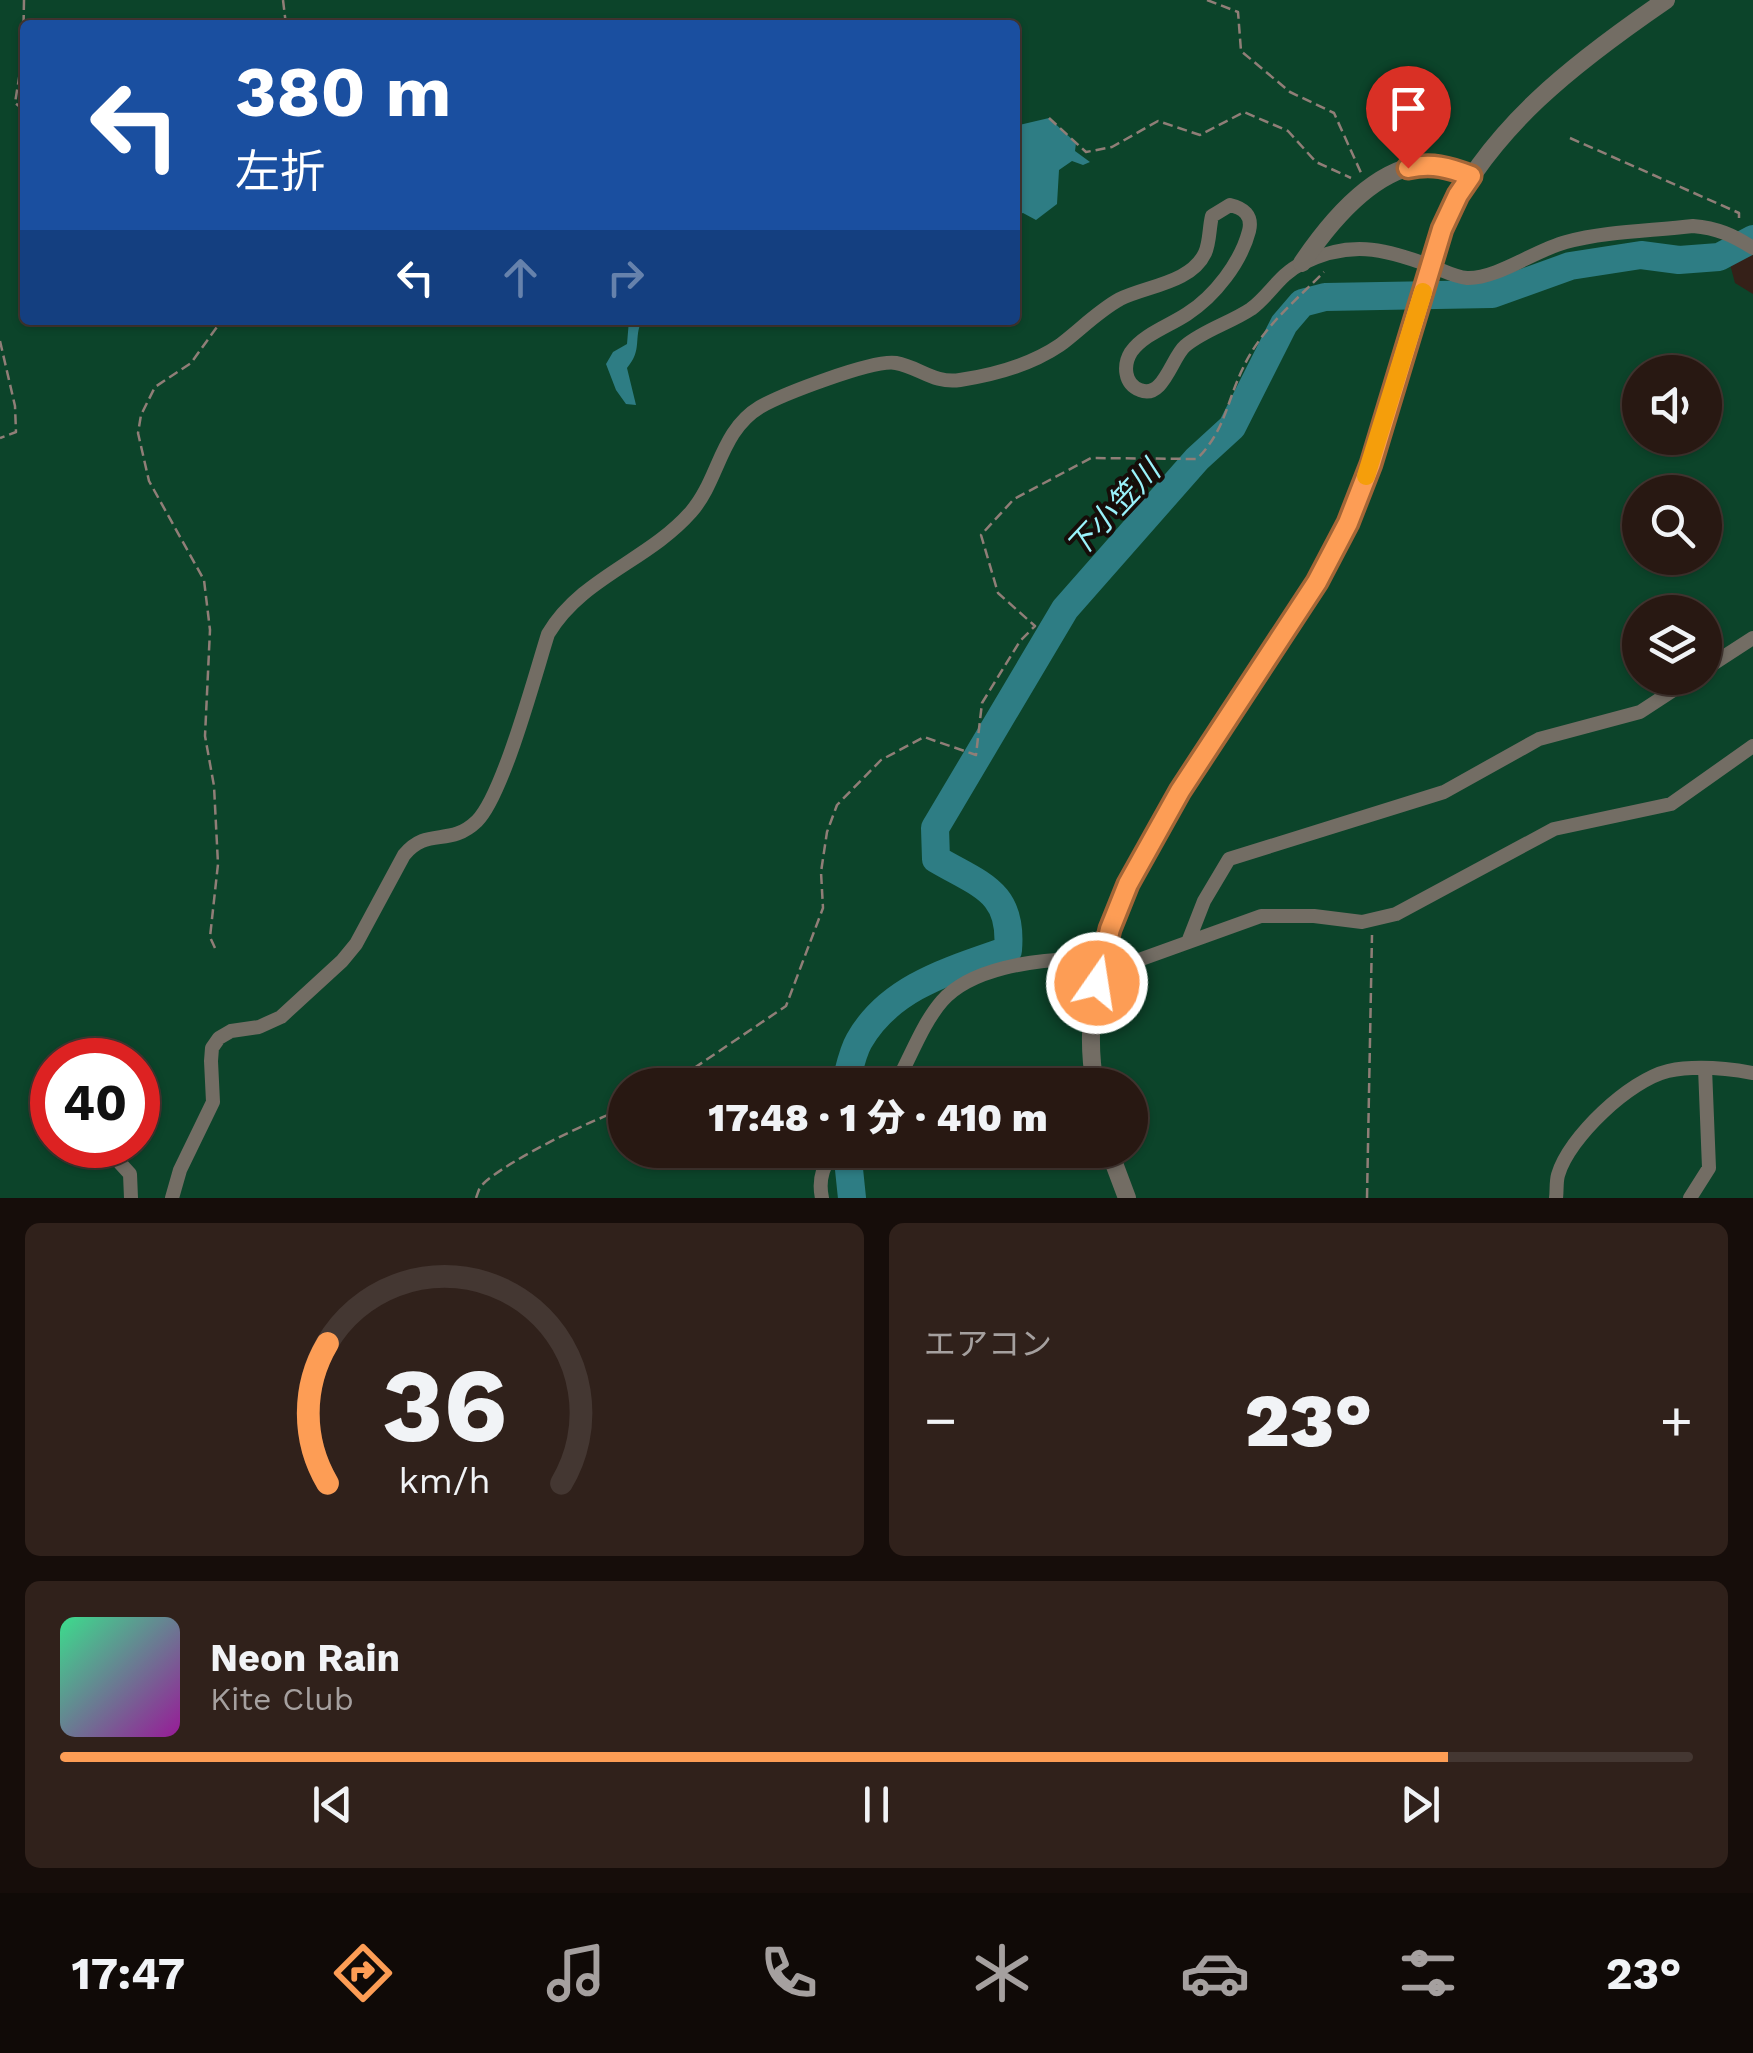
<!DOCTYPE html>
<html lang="ja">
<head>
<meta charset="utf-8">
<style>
  body { margin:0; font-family:"Work Sans","Noto Sans JP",sans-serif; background:#30211b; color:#f1f3f6; height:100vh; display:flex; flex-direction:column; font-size:38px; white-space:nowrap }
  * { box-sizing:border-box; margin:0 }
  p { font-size:32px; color:#a5a09f }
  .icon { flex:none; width:55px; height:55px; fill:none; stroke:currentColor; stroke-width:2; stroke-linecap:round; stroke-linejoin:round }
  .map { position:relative; height:1198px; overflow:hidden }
  .panel { display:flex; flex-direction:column; gap:25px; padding:25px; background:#160d0a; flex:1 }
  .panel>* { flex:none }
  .top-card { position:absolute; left:20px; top:20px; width:1000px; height:305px; border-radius:10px; box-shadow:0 2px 8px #0004,0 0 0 2px #443732; background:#1a4fa0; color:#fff; overflow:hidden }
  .fabs { position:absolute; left:1622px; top:355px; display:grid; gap:20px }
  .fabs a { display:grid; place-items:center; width:100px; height:100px; border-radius:50%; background:#281812; box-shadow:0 2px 8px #0004,0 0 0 2px #443732; font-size:50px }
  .speed { position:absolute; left:30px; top:1038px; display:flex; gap:20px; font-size:50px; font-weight:700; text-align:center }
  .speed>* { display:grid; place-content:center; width:130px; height:130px; border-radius:50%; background:#281812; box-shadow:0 2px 8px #0004,0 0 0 2px #443732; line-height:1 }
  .speed .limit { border:15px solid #d22; background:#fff; color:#111 }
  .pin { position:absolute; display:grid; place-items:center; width:85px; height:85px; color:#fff; margin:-102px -42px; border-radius:50% 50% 50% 0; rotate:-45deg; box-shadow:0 0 10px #0007 }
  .pin .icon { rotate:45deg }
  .me { position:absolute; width:110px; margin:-55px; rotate:13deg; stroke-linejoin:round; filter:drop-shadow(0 0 8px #0008) }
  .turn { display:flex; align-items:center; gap:35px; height:210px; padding:0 50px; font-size:45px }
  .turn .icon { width:130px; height:130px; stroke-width:2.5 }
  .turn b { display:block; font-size:70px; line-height:85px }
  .lanes { display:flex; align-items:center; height:95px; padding:0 50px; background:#0003; justify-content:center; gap:50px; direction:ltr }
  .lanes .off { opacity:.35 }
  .big { font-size:75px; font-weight:800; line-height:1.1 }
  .panel .card { flex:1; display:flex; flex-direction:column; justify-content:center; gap:15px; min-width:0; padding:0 35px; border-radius:15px; background:#30211b }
  .panel .dial { align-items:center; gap:0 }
  .dial svg { height:260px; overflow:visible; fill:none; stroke:#443732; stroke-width:7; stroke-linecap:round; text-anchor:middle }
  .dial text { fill:#f1f3f6; stroke:none }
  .song { display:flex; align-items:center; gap:30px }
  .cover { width:120px; height:120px; border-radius:15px; background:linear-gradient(135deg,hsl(150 70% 55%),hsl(300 70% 35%)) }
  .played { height:10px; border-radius:5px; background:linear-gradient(90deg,#fd9d55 85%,#443732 85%) }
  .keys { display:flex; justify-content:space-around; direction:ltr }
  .heat { display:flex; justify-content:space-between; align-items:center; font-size:55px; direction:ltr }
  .panel .tiles { flex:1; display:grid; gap:25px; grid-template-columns:1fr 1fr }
  .card:last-child { grid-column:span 2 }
  .trip { position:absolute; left:608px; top:1068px; width:540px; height:100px; border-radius:50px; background:#281812; box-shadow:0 2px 8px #0004,0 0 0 2px #443732; font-weight:800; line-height:100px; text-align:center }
  .tab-bar { display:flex; height:160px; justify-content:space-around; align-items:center; background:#100a07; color:#a5a09f }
  .tab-bar .icon { width:70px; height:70px }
  .tab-bar .active { color:#fd9d55 }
  .tab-bar b { font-size:45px; color:#f1f3f6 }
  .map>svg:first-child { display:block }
  .green { fill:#0c442a; fill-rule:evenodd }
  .water { fill:#2e7d84 }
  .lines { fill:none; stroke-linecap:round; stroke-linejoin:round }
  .river { stroke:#2e7d84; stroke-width:28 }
  .minor-tunnel { stroke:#503c34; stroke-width:14; stroke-dasharray:14 7; stroke-linecap:butt }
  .path { stroke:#907e77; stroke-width:2.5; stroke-dasharray:10 5; stroke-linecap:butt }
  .minor { stroke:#736d64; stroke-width:14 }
  .tertiary { stroke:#736d64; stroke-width:18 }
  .tertiary-bridge { stroke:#736d64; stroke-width:18 }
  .route-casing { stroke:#a46637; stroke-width:25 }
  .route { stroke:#fd9d55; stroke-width:18 }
  .slow { stroke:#f59e0b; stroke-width:18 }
  .labels { text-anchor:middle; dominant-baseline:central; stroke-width:8; stroke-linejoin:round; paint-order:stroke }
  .water-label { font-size:30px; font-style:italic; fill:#9af2fb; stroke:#160d09 }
</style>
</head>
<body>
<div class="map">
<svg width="1753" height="1198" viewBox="0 0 1753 1198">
  <rect width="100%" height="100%" fill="#352018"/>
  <path class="green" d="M0,0H1753V238L1727,253L1735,283L1753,294V1198H0ZM25,25H1015V320H25ZM1640,372H1705V438H1640ZM1640,492H1705V558H1640ZM1640,612H1705V678H1640ZM52,1060H138V1145H52ZM625,1085H1130V1150H625Z"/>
  <path class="water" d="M1049,118L1076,143L1075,151L1090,162L1083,165L1072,161L1059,170L1057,204L1036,220L1023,213L1015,215V126Z
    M629,320H642C633,339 643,349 627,368L636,405L626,404L616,390L606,364L613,352L627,344Z"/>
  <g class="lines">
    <path class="river" d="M845,1085C849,1071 852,1053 859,1041C890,986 952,970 1008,950C1013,891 980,885 936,859L935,828L1065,609L1197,459L1232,427L1284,324L1302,303L1325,297L1492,294L1570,266L1641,255L1679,260L1719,257L1753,239
      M847,1150L852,1198"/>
    <path class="minor-tunnel" d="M1075,959L1136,961"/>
    <path class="path" d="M24,0L23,53L15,103L25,111
      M283,0L286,25
      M1207,0L1238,12L1241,51L1290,92L1334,113L1362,175
      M1049,118L1086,152L1112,147L1158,121L1200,135L1244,112L1288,131L1316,162L1351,178
      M1570,138L1739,213V220
      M0,341L15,406L16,432L0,438
      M215,948L210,937L218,864L214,786L205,736L210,630L204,580L149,481L138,433L141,415L155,387L191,363L222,320
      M669,1085L786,1006L823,908L821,872L827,832L837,805L881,760L924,737L976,755L982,703L1020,641L1035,626L998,593L981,535L1014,499L1091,458L1197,459C1226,429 1226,403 1243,368C1261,329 1294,302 1324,272
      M476,1198C478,1193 479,1187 483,1184C505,1162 594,1118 625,1109
      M1367,1198L1372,935"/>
    <path class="minor" d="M1705,669L1753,638
      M1188,942L1204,901L1229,859L1444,792L1539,739L1640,712L1692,678
      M1136,961L1261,916H1314L1362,922L1396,914L1554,829L1671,804L1753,746
      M895,1085C910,1059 922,1024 942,1001C971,968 1034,960 1075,959
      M120,1163L130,1174L131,1198
      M172,1198L180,1170L213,1102L211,1061L212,1048L219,1038L231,1031L259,1027L281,1017L342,961L356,944L404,855C428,826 449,848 477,821C503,795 535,675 548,634C582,577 648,561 691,512C719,480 720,431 760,407C781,395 873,359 896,363C919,367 934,384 960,380C993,375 1032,364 1060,345C1080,330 1098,311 1120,299C1146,286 1191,283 1205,253C1210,242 1209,228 1212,216L1230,205C1243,208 1253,215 1249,231C1241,262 1215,296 1187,314C1169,326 1144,334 1131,352C1123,365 1124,384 1140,390C1163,400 1172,357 1185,346C1204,330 1230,323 1251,309C1269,296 1280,274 1301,264C1349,240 1383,248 1431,266C1442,270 1455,277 1467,278C1497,279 1535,250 1566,242C1606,231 1652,231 1693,226C1717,228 1733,235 1753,248
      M822,1198C818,1180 823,1160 839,1150
      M1556,1198C1557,1191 1556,1182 1558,1175C1569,1137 1630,1080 1668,1071C1696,1065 1725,1068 1753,1073
      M1690,1198L1709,1168L1705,1068"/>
    <path class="tertiary" d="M1442,229C1488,128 1577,61 1666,0
      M1302,263C1329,223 1374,168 1426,164C1442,163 1457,170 1471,175
      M1095,1085C1062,904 1233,728 1317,581C1361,506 1383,423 1408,340
      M1109,1150L1127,1198"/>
    <path class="tertiary-bridge" d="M1408,340L1442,229"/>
  </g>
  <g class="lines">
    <defs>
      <path id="route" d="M1097,983L1110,929L1128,884L1180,791L1317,582L1348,523L1371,464L1442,229L1458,195L1471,176C1448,167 1432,163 1408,168"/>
    </defs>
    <use href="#route" class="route-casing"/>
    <use href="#route" class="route"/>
    <path class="slow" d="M1366,476L1423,292"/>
  </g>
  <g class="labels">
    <g class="water-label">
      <text transform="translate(1113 509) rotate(-47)">下小笠川</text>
    </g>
  </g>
</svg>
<div class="fabs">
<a><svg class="icon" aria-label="sound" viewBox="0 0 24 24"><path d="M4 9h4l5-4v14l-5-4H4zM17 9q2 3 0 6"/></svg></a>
<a><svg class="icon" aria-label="search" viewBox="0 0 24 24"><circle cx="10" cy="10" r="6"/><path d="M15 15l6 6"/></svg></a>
<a><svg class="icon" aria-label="layers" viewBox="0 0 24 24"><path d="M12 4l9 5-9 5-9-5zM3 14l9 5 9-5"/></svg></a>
</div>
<div class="speed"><div class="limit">40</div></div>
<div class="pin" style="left:1408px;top:168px;background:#d93025"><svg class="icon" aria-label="arrive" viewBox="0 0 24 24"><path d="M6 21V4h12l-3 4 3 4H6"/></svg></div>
<svg class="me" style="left:1097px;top:983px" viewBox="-20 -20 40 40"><circle r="17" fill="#fd9d55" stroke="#fff" stroke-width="3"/><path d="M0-11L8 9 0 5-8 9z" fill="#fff"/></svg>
<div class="trip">17:48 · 1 分 · 410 m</div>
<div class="top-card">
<div class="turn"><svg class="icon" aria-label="left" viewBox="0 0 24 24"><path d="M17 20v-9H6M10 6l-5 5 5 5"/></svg><div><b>380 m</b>左折</div></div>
<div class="lanes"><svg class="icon" aria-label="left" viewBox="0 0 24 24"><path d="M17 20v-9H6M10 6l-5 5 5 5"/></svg><svg class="icon off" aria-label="ahead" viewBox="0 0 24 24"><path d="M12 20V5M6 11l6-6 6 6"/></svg><svg class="icon off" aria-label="right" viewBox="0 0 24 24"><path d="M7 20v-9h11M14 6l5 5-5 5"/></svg></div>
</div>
</div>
<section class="panel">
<div class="tiles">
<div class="card dial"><svg viewBox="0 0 100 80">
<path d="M14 69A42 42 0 1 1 86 69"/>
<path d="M14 69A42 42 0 0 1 14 26" stroke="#fd9d55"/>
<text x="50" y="56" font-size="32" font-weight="700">36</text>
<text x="50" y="72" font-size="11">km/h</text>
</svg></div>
<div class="card"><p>エアコン</p>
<div class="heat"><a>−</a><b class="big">23°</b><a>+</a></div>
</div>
<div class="card">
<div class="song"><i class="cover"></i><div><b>Neon Rain</b><p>Kite Club</p></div></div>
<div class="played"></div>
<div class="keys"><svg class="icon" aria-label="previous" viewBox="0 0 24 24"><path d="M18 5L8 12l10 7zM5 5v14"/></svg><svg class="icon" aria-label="pause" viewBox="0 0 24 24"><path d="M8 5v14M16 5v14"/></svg><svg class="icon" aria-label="next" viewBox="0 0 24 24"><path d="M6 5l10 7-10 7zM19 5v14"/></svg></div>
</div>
</div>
</section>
<nav class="tab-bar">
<b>17:47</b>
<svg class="icon active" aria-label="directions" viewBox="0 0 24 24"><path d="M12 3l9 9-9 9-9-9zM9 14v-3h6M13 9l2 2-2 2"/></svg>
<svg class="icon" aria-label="music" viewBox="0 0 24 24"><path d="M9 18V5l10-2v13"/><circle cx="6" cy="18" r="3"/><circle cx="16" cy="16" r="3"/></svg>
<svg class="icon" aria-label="phone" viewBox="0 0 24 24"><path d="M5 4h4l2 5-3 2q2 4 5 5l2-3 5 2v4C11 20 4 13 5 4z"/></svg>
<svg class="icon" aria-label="climate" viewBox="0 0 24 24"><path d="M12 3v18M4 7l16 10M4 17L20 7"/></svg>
<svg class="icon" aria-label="car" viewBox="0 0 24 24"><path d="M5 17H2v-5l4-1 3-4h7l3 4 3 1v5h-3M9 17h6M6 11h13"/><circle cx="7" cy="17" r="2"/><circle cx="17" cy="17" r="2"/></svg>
<svg class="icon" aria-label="filters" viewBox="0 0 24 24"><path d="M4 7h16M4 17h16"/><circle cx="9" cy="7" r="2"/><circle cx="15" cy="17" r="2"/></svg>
<b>23°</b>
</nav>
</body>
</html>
